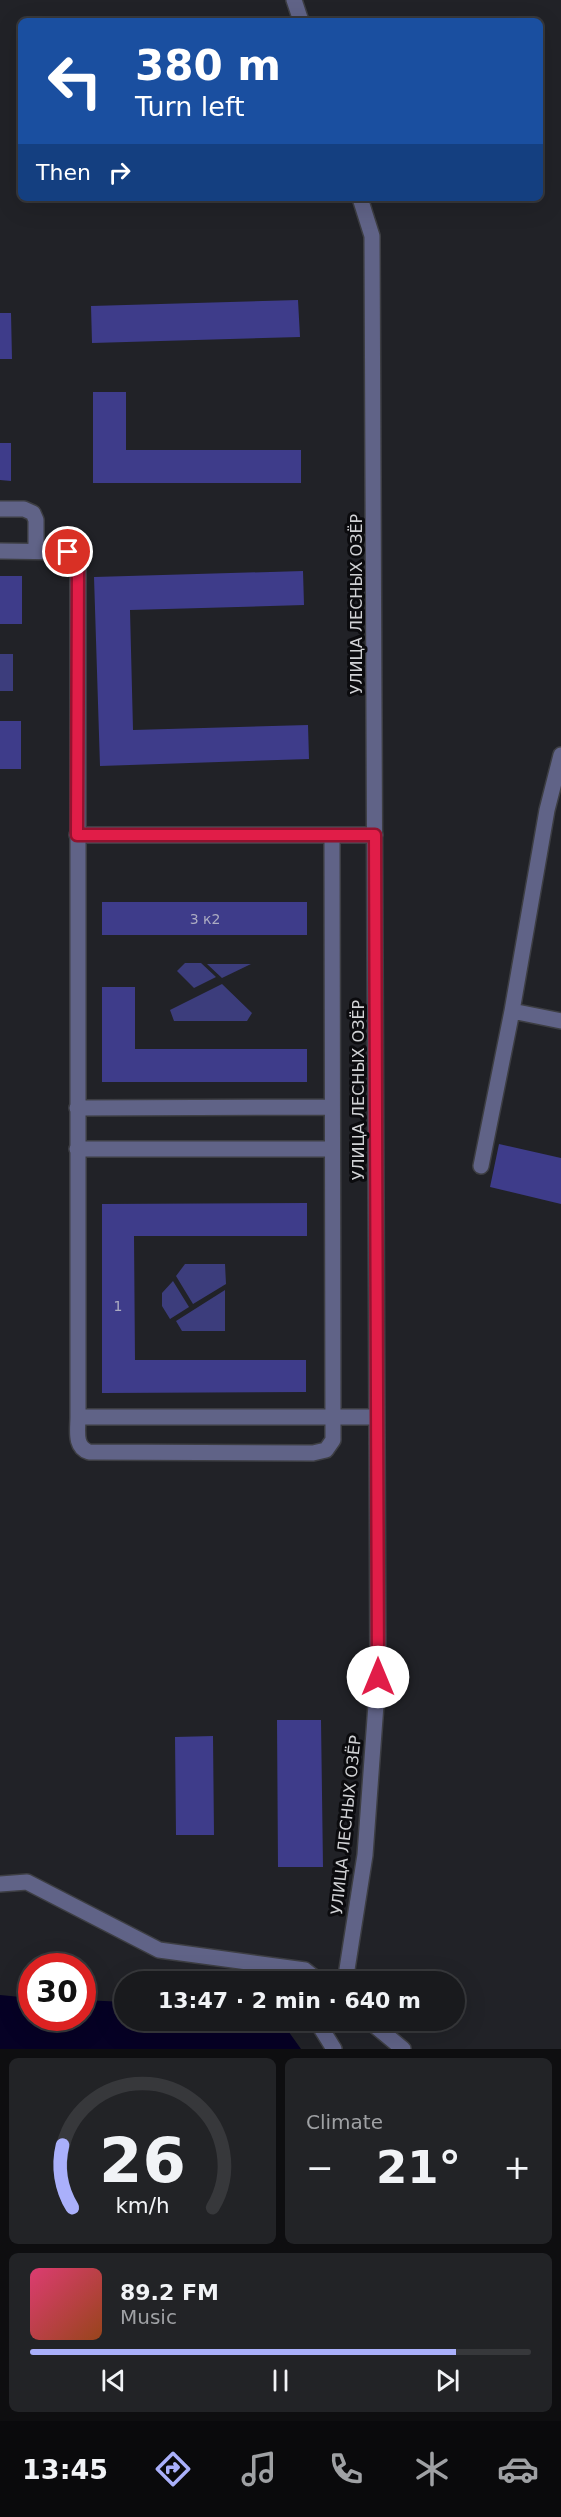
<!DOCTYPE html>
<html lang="en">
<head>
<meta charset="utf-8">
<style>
  body { margin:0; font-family:"DejaVu Sans",sans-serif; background:#222326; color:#f1f3f6; height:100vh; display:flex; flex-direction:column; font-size:22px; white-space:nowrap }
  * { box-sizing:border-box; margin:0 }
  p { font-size:20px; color:#9fa1a4 }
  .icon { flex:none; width:33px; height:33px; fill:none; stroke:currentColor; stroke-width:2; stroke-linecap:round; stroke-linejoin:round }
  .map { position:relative; height:2049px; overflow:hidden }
  .panel { display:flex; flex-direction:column; gap:9px; padding:9px; background:#0e0e10; flex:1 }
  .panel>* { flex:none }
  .banner { position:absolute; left:18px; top:18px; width:525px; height:183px; border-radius:9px; box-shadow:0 6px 24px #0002,0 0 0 2px #37383b; background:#1a4fa0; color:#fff; overflow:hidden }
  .speed { position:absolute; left:18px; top:1953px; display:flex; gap:12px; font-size:30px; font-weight:700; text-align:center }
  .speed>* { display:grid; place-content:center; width:78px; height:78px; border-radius:50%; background:#191a1d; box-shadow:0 6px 24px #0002,0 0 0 2px #37383b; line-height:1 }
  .speed .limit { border:9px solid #d22; background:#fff; color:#111 }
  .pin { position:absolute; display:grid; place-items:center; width:51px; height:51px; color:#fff; margin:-26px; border:3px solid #fff; border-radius:50%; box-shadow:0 2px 6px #0007 }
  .me { position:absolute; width:66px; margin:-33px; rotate:0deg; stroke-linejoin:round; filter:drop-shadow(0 0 4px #0008) }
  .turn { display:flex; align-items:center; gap:21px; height:126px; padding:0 18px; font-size:27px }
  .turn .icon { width:78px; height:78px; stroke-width:2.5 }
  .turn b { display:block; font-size:42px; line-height:51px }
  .then { display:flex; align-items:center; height:57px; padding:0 18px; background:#0003; gap:12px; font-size:22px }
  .big { font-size:45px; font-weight:800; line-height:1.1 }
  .panel .card { flex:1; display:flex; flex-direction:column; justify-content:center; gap:9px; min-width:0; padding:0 21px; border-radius:9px; background:#222326 }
  .panel .dial { align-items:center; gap:0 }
  .dial svg { height:156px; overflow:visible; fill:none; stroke:#37383b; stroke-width:7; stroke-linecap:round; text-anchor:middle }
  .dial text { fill:#f1f3f6; stroke:none }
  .song { display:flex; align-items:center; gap:18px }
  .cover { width:72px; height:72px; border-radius:9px; background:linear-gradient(135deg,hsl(340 70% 55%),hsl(20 70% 35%)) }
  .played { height:6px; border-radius:3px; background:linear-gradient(90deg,#aab0fb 85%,#37383b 85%) }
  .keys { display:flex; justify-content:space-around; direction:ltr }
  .heat { display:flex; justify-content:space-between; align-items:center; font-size:33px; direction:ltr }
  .panel .tiles { flex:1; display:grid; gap:9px; grid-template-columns:1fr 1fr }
  .card:last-child { grid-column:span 2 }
  .trip { position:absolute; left:114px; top:1971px; width:351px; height:60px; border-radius:30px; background:#191a1d; box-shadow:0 6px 24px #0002,0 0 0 2px #37383b; font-weight:800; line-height:60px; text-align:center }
  .tabs { display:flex; height:96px; justify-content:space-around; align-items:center; background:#0a0a0c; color:#9fa1a4 }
  .tabs .icon { width:42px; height:42px }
  .tabs .selected { color:#aab0fb }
  .tabs b { font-size:27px; color:#f1f3f6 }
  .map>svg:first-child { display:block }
  .green { fill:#3c3d7c }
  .water { fill:#060125 }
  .building { fill:#3e3c8a }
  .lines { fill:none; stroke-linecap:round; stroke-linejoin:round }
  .minor-casing { stroke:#3d3e43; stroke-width:18 }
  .minor { stroke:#606387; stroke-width:15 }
  .route-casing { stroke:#92132f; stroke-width:15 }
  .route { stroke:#e11d48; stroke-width:10 }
  .labels { text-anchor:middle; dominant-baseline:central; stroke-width:6; stroke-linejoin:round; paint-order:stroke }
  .number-label { font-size:14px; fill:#acacc2 }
  .street-label { font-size:16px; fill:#d1d2d5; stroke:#0b0b0e }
</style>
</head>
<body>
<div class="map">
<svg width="561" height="2049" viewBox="0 0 561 2049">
  <rect width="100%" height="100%" fill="#212227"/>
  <path class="green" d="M0,654H13V691H0Z
    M185,963H201L216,977L194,988L177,971Z
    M207,964H251L222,978Z
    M222,984L252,1013L247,1021H174L170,1010Z
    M185,1264H225L226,1284L193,1304L176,1276Z
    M173,1281L189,1307L170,1319L162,1306V1293Z
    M225,1290V1331H182L176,1321Z"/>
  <path class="water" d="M0,1995L31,1998L32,2018H82L83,2000L124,2002V2020L281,2021L301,2049H0Z"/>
  <path class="building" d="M298,300L300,337L92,343L91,306Z
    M0,313H11L12,359H0Z
    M93,392H126V450H301V483H93Z
    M0,443H11V481L0,480Z
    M303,571L304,605L130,610L133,730L308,725L309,759L100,766L94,577Z
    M0,576H22V624H0Z
    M0,721H21V769H0Z
    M102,902H307V935H102Z
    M102,987H135V1049H307V1082H102Z
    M499,1144L561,1158V1204L490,1187Z
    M307,1203V1236H134L135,1360H306V1392L102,1393V1204Z
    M277,1720H321L323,1867H278Z
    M213,1736L214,1835H176L175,1737Z"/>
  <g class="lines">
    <defs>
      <path id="minor" d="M294,0L301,21
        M0,509H24L33,513L36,520V551
        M0,551L68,552L74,554L78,565V1417H377
        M77,835H332L333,1440L326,1450L313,1453L89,1452C74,1447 78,1430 78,1417
        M332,835H375
        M512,1011L547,810L561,755
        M77,1108L332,1107
        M77,1149H332
        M481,1166L512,1011L561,1021
        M0,1884L27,1882L159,1950L305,1970L320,1982
        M345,1982L365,1855L378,1677L372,236L360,198
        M316,2020L334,2049
        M368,2020L403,2049"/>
    </defs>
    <use href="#minor" class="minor-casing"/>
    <use href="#minor" class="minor"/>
  </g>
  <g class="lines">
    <defs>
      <path id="route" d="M68,552L74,554L78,565L77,835H375L378,1677"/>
    </defs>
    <use href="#route" class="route-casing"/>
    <use href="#route" class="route"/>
  </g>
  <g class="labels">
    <g class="number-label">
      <text x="205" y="919">3 к2</text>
      <text x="118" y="1306">1</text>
    </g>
    <g class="street-label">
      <text transform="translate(356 604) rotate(-90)">УЛИЦА ЛЕСНЫХ ОЗЁР</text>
      <text transform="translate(358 1090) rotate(-90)">УЛИЦА ЛЕСНЫХ ОЗЁР</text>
      <text transform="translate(346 1825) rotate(-84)">УЛИЦА ЛЕСНЫХ ОЗЁР</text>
    </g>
  </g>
</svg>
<div class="speed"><div class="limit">30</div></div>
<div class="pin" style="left:68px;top:552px;background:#d93025"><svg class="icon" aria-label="arrive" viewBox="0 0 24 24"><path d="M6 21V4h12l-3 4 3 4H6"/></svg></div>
<svg class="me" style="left:378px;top:1677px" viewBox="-20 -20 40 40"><circle r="19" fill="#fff"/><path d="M0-13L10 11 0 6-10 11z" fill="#e11d48"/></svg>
<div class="trip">13:47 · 2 min · 640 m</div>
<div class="banner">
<div class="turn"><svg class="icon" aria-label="left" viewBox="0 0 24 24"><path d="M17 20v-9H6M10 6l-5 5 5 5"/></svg><div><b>380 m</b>Turn left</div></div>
<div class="then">Then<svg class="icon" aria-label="right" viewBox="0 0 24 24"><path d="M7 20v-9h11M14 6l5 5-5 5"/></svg></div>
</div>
</div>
<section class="panel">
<div class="tiles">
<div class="card dial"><svg viewBox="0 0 100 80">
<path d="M14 69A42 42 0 1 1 86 69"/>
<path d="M14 69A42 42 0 0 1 9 37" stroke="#aab0fb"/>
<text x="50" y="56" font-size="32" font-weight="700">26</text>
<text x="50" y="72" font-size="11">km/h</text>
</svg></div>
<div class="card"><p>Climate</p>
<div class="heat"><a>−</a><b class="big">21°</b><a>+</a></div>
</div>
<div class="card">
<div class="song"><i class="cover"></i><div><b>89.2 FM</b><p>Music</p></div></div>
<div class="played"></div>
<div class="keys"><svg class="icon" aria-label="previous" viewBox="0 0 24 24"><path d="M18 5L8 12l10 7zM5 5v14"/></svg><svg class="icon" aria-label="pause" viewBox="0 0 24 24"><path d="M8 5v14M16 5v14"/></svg><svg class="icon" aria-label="next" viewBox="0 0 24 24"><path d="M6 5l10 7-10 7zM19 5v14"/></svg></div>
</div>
</div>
</section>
<nav class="tabs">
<b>13:45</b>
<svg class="icon selected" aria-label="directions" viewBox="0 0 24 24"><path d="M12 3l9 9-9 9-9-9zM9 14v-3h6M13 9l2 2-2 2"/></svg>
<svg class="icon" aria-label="music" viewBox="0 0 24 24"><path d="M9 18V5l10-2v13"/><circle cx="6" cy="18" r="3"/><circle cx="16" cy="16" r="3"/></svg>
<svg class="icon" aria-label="phone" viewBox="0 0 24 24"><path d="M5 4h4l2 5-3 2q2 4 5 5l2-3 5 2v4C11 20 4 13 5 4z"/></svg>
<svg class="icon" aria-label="climate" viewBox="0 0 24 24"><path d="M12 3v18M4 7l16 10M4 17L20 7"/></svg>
<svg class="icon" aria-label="car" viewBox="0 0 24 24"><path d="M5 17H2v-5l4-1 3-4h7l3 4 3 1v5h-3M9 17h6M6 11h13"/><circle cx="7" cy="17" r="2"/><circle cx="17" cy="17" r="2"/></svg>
</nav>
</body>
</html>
